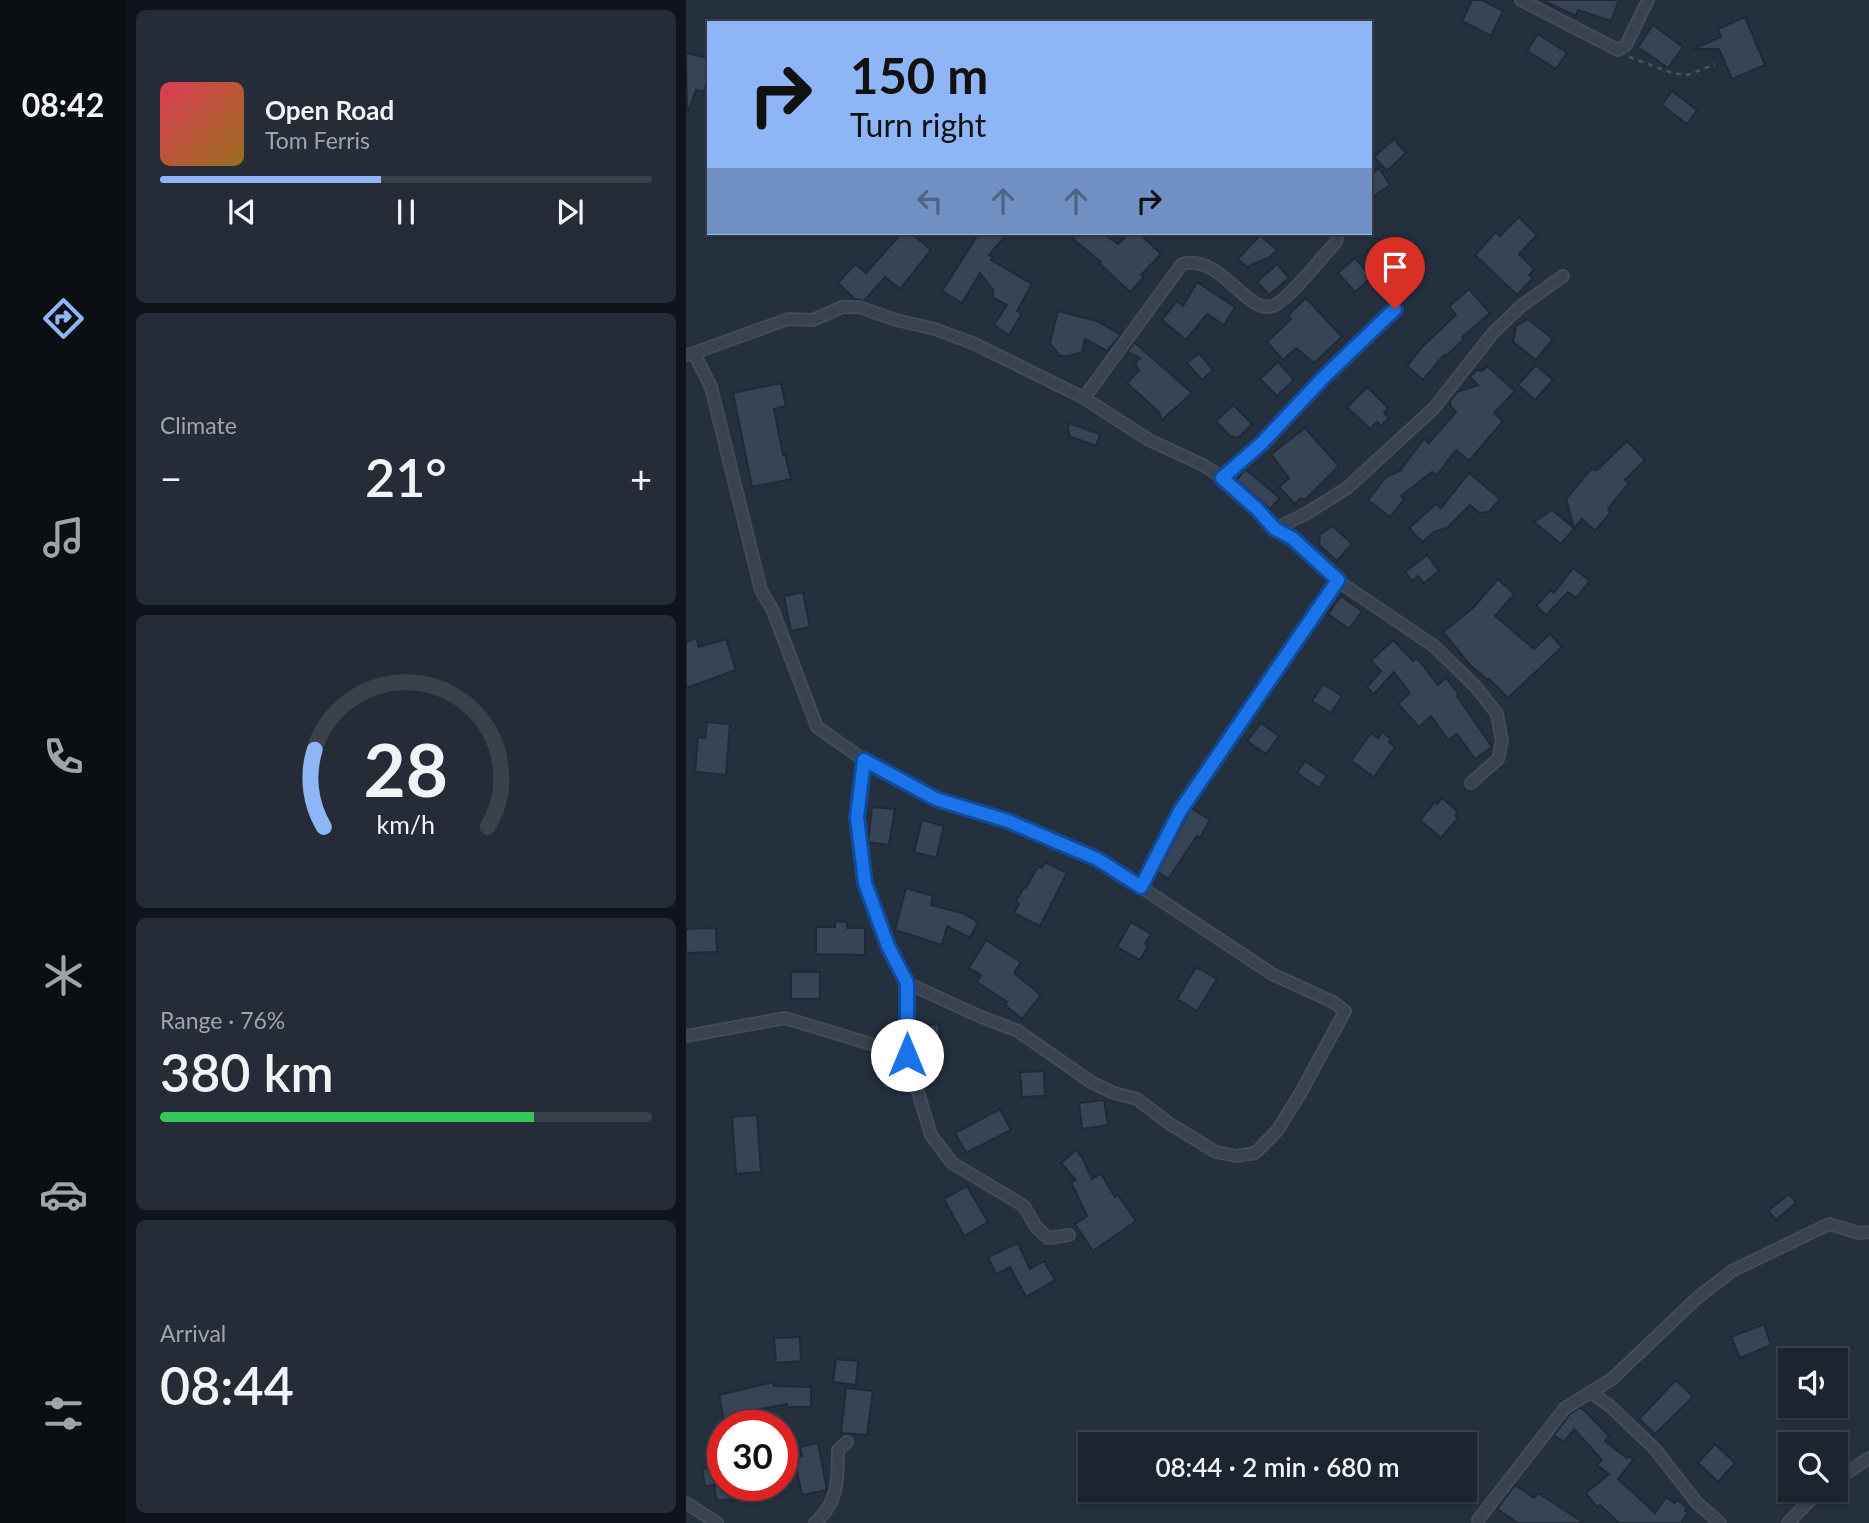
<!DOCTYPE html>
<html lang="en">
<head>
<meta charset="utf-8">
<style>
  body { margin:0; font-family:Lato,sans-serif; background:#252c37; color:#f1f3f6; height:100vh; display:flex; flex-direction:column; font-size:26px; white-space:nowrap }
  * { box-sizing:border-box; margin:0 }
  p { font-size:23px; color:#a0a4aa }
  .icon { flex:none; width:38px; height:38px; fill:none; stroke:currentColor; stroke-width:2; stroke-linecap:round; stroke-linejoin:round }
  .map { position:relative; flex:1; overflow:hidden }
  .sheet { display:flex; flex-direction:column; gap:10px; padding:10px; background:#0f141a; width:560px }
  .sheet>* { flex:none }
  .hud { position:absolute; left:21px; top:21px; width:665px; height:214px; border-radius:0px; box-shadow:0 2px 5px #0004,0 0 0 2px #3a414b; background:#8eb5f6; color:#111; overflow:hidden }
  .fabs { position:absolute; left:1092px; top:1348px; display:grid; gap:14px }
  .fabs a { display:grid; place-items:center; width:70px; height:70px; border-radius:0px; background:#1c242f; box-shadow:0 2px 5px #0004,0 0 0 2px #3a414b; font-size:35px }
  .speed { position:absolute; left:21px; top:1410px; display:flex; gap:14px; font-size:35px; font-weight:700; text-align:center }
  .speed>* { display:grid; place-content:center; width:91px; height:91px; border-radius:50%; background:#1c242f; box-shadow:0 2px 5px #0004,0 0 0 2px #3a414b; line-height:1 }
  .speed .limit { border:10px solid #d22; background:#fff; color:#111 }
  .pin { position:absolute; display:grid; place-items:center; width:60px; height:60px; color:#fff; margin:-72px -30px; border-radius:50% 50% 50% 0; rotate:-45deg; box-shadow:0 0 7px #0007 }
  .pin .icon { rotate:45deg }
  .me { position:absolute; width:77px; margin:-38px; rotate:0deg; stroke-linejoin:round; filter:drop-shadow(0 0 5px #0008) }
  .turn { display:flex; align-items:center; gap:24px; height:147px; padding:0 28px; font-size:32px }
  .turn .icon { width:91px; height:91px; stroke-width:2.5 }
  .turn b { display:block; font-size:49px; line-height:60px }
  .lanes { display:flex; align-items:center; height:66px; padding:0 28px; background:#0003; justify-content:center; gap:35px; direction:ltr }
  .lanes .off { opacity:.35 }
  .big { font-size:52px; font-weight:600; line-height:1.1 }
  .sheet .card { flex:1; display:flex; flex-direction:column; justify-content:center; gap:10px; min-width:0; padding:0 24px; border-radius:10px; background:#252c37 }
  .sheet .dial { align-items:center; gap:0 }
  .dial svg { height:182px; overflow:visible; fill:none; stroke:#3a414b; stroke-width:7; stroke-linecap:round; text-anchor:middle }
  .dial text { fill:#f1f3f6; stroke:none }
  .song { display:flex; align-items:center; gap:21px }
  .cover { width:84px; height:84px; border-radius:10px; background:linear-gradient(135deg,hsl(350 70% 55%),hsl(40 70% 35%)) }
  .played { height:7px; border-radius:4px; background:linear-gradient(90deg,#8eb5f6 45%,#3a414b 45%) }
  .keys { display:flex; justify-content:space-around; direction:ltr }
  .heat { display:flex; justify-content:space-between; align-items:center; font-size:38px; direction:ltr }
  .charge { height:10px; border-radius:5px; background:linear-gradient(90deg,#34c759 76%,#3a414b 0) }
  .trip { position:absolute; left:392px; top:1432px; width:399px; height:70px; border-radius:0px; background:#1c242f; box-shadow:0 2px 5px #0004,0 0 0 2px #3a414b; font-weight:600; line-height:70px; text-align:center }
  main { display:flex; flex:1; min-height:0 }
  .dock { display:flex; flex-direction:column; width:126px; justify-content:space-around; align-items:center; background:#0b0e13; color:#a0a4aa }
  .dock .icon { width:49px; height:49px }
  .dock .active { color:#8eb5f6 }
  .dock b { font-size:32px; color:#f1f3f6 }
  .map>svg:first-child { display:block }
  .building { fill:#374455; stroke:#202936; stroke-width:2 }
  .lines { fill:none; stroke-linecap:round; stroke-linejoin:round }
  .minor-casing { stroke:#434b58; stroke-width:14 }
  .path { stroke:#405658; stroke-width:2.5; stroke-dasharray:5 5; stroke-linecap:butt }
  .minor { stroke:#39424f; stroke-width:10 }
  .route-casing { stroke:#114b97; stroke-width:18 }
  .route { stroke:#1a73e8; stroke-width:12 }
</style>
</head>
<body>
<main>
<nav class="dock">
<b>08:42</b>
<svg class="icon active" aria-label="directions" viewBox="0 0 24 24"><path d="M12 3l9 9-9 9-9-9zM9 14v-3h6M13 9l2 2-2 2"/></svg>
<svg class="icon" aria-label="music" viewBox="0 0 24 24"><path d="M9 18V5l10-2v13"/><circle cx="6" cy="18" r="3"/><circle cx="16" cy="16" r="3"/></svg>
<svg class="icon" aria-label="phone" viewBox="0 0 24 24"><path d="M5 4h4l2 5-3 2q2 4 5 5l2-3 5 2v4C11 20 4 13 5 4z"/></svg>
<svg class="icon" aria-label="climate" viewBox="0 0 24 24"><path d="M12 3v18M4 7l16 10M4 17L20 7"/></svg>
<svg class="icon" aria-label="car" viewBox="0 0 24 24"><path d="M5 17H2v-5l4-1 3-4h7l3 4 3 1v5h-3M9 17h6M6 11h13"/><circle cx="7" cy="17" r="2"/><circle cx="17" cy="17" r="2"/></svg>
<svg class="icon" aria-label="filters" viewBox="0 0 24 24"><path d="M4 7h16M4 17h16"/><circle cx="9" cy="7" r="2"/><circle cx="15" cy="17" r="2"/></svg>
</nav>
<section class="sheet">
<div class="card">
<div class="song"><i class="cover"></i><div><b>Open Road</b><p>Tom Ferris</p></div></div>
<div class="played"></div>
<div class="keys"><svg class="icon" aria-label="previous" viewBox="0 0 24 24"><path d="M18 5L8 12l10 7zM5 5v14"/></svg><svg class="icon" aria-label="pause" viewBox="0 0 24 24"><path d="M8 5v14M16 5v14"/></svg><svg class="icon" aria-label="next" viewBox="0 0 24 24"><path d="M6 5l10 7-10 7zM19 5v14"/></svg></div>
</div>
<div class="card"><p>Climate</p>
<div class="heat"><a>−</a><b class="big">21°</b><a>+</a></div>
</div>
<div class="card dial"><svg viewBox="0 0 100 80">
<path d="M14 69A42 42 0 1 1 86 69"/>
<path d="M14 69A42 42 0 0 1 10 35" stroke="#8eb5f6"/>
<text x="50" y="56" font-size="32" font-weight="700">28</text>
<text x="50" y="72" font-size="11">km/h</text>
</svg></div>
<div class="card"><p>Range · 76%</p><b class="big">380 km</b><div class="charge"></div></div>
<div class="card"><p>Arrival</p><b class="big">08:44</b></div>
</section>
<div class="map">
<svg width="1183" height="1523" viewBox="0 0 1183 1523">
  <rect width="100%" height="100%" fill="#25303f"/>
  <path class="building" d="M786,0H796L817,11L805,36L776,21Z
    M856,0H933L925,21L892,10L890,16Z
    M1059,17L1079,65L1046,79L1033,49H1007L1035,37L1032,29Z
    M967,25L997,47L982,68L952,47Z
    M852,34L881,53L870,69L841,51Z
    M0,53L23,58V84H20L18,92L10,90L1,114Z
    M986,91L1011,110L1001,124L976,105Z
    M708,139L720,153L701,171L688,157Z
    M693,168L704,185L684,199V175Z
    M833,217L851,235L833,254L848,269L843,275L847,278L831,295L789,255L810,232L814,236Z
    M216,233H225L245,250L214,289L199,277L178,301L169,299L152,283L169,264L180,273Z
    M293,233H322L303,255L307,257L305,260L346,284L331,311L336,314L323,335L308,325L321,305L307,298V290L294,273L276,303L256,291Z
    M392,233H417L432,244L443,233H453L475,254L455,275L458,277L444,292L413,263L415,262L387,239Z
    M574,235L591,250L584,257L561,267L552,259Z
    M669,258L686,277L669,292L652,273Z
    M591,264L603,278L583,295L571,282Z
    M511,282L549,307L538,325L521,314L500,340L476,320L491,301L497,306Z
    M783,289L804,313L776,337L778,339L760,356L758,355L737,380L721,366L737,346L770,315L763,306Z
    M620,298L656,337L628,363L610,348L597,360L581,342L605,319L602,315Z
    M372,311L411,321L435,335L421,351L399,339L396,352L383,356H374L364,343Z
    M842,319L867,339L850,360L827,342L830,326Z
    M448,342L506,393L476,420L473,412L441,383L453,370L449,363L454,358L441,352Z
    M513,353L527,370L516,380L501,363Z
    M592,362L608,380L591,396L574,379Z
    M850,365L867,380L849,400L832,385Z
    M801,366L829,391L808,413L817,421L783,461L770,450L751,475L746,472L715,496L718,499L704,517L682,500L700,477L716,470L715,469L738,439L743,443L770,412L765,407L764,401L771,392L792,385L784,377L791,370L796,371Z
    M95,383L100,406L88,409L97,455L99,454L105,479L66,487L47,393Z
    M681,387L702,408L698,413L703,418L695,426L691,422L684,429L661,407Z
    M547,405L566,424L552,438L544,436L530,421Z
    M382,423L414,434L410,446L383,436Z
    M619,428L653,466L619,500L615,498L609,504L593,487L603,478L585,454Z
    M941,441L959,460L939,480L943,483L922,509L925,512L909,531L896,519L875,544L848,522L866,510L888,528L880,499L905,469L911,470Z
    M559,469L594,498L584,509L551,480Z
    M783,473L814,499L803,512L793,513L784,505L761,528L748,532L736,542L723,528L750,504L755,508Z
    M647,526L666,544L651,561L633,545L634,534Z
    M741,555L753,571L738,583L732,576L726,581L719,572Z
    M887,568L904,581L890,598L882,592L860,615L850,606L865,590L868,593Z
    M812,579L828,594L809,616L848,649L864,634L876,647L822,698L803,679L802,680L784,665L757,632L787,608Z
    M117,592L124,627L105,631L98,596Z
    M655,596L676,611L663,629L642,614Z
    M10,638L13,647L40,639L50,670L0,688V642Z
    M707,640L727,661L731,658L752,685L760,678L773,695L771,696L806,747L789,759L771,734L762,740L745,716L733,727L712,704L724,693L708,672L688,694L681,687L695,671L685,661Z
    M637,684L656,696L645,713L626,701Z
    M21,722L44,724L40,775L9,772L12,737L19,738Z
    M575,723L593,736L580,754L561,741Z
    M696,732L705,739L703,742L709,747L688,777L665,761L685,733L692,738Z
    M619,761L641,776L633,788L611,773Z
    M756,798L772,812L769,815L772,818L755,838L734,820L749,802L751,804Z
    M186,807L209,809L203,845L182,842Z
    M505,808L524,820L514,838L511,836L482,879L472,872Z
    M236,820L258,826L250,858L228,852Z
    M359,862L381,873L354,926L328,913L333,904L330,902L338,887L340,888L352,866L356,868Z
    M220,888L247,896L245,905L276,913L292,922L284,938L261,926L256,945L209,930Z
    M149,921L161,922V928H179V955L130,954V927H149Z
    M445,922L465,934L459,944L462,946L454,960L431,947Z
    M30,928L31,952L0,953V929Z
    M300,940L335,962L328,973L355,995L336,1019L319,1005L321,1002L291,982L295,975L283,968Z
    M510,967L531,979L511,1011L491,999Z
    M105,972H134V999H105Z
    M253,1024L255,1051L232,1053L230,1026Z
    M358,1071L359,1096L336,1097L334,1072Z
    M418,1100L422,1125L396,1129L393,1103Z
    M314,1109L325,1130L280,1153L269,1133Z
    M71,1115L75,1172L50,1174L46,1117Z
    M390,1150L397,1159L406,1179L415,1174L429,1197L432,1195L450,1221L407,1251L389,1224L401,1216L385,1182L390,1180L375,1163Z
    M281,1186L302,1222L278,1236L258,1199Z
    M1103,1194L1110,1203L1090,1220L1082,1211Z
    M332,1243L344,1269L358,1261L369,1280L340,1297L324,1267L310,1274L302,1257Z
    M1078,1324L1085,1345L1054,1358L1045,1337Z
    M114,1337L115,1361L90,1363L88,1338Z
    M150,1359L172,1361L170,1385L147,1382Z
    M990,1380L1007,1397L969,1434L953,1419Z
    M87,1382L88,1386L125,1387V1407H101V1404L64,1411L66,1421L39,1426L33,1395Z
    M160,1388L187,1391L181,1435L155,1433Z
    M895,1407L923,1436L919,1441L941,1458L944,1456L947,1460L932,1479L969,1513L980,1497L989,1503L991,1500L1001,1507L999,1511L1002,1513L995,1523H933L914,1505L911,1507L900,1493L923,1474L911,1465L916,1460L888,1429L878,1442L868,1435L884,1414Z
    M132,1443L141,1490L116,1495L108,1458L116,1456L114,1447Z
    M1029,1444L1049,1463L1032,1482L1012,1463Z
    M37,1467V1484L19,1486L16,1469Z
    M829,1485L848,1498L852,1493L898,1523H832L811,1509Z
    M28,1486H99L100,1492L45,1501L44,1499L31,1501Z"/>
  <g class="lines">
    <defs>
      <path id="minor" d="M835,0L932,50L940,45L962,0
        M8,353L102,319L127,320L156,307H173L210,320L249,329L289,344L398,398L463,440L517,465L540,480L589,529L623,512L661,488L748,408L807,333L835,306L877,276
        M0,355L8,353L25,387L75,590L87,611L131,727L178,760L249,799L322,821L411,858L586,974L647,1002L659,1011L614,1094L591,1131L569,1153L550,1156L530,1152L484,1124L451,1099L428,1093L405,1082L332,1031L293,1016L221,983
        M398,398L496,264C537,253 562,319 589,305C606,296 636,257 650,242L652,233
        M536,478L575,444L637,378L709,309
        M589,529L606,538L652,581L748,646L790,687L811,714L816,741L812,759L785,783
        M455,887L494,811L652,581
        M0,1036L99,1018L221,1055V983L202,946L179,883L171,817L178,760
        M221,1055L245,1135L266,1163L338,1206L350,1227L362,1238L383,1235
        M904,1392L924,1406L969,1449L1011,1503L1034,1523
        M1150,1480L1183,1458
        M0,1503L31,1523
        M792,1520L879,1408L926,1379L1011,1298L1046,1271L1143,1224L1173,1233L1183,1232
        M129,1523C153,1502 152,1478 152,1450L161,1442
        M1102,1523L1135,1489"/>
    </defs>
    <use href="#minor" class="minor-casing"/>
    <path class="path" d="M943,57L986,73L1002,75L1029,64"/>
    <use href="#minor" class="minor"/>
  </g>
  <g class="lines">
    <defs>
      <path id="route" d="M221,1055V983L202,946L179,883L171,817L178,760L250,799L322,821L411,859L455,887L494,811L652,580L606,538L589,529L570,508L536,478L575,444L637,378L709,309"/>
    </defs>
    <use href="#route" class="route-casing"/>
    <use href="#route" class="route"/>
  </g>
</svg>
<div class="fabs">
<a><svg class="icon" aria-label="sound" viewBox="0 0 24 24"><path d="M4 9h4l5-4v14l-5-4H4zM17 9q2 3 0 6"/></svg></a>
<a><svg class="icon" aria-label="search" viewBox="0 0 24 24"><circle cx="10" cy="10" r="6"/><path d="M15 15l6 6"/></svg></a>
</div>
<div class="speed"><div class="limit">30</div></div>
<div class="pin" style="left:709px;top:309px;background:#d93025"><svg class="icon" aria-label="arrive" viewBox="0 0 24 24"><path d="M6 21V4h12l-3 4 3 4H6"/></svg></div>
<svg class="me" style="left:221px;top:1055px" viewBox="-20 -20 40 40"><circle r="19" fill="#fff"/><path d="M0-13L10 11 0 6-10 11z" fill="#1a73e8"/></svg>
<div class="trip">08:44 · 2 min · 680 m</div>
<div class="hud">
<div class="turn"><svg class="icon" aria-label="right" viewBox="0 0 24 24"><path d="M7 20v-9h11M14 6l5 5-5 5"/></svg><div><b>150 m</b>Turn right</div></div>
<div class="lanes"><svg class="icon off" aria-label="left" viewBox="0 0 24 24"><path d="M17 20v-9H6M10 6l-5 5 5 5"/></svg><svg class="icon off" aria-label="ahead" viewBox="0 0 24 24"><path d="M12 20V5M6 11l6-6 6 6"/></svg><svg class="icon off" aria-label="ahead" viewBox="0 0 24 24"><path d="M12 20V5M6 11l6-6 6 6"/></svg><svg class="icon" aria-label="right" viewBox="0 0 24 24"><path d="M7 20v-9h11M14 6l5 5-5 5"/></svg></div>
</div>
</div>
</main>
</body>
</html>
